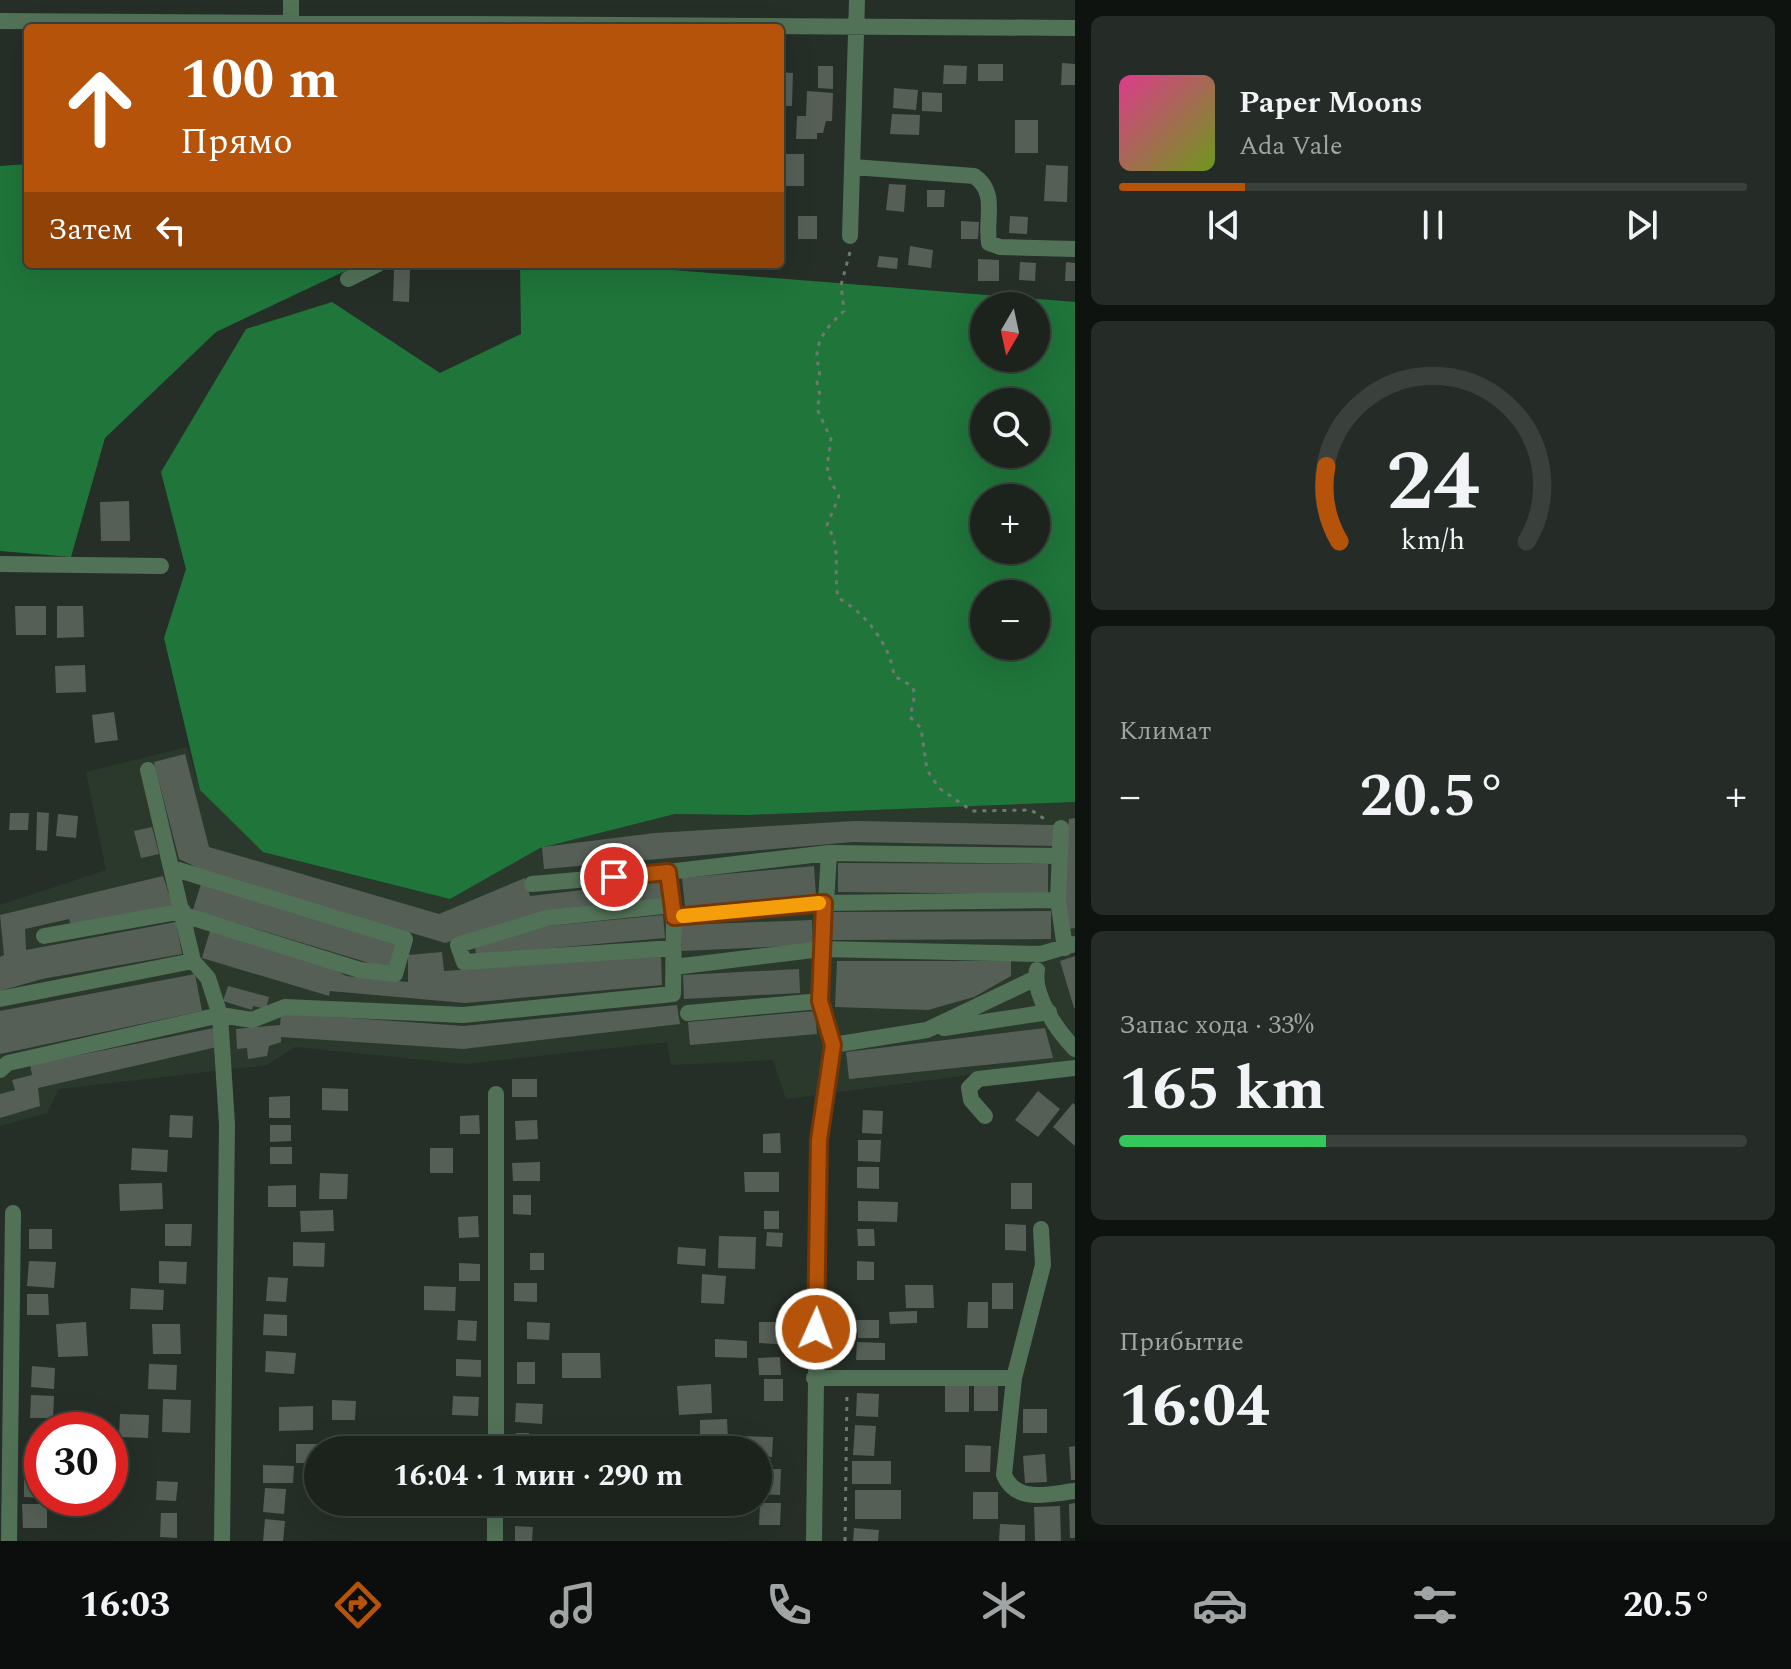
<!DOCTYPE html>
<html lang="ru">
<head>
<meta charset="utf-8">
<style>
  body { margin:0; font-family:Spectral,serif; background:#252b26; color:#f1f3f6; height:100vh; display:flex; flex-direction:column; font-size:30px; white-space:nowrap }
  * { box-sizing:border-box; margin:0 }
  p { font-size:26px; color:#a0a4a4 }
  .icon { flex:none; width:44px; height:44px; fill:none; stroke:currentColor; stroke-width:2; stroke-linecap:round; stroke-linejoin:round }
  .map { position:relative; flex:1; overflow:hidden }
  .details { display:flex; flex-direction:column; gap:16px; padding:16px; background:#0f1310; width:716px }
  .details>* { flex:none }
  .banner { position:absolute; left:24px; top:24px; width:760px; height:244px; border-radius:8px; box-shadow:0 8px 32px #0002,0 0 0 2px #3a403b; background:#b45309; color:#fff; overflow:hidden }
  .needle { width:52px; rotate:189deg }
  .tools { position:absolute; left:970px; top:292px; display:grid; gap:16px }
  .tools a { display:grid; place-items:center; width:80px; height:80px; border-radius:50%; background:#1c231d; box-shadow:0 8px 32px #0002,0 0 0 2px #3a403b; font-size:40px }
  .speed { position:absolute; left:24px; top:1412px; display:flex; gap:16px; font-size:40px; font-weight:700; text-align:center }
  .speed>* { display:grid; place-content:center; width:104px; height:104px; border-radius:50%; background:#1c231d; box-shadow:0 8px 32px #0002,0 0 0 2px #3a403b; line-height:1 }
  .speed .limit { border:12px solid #d22; background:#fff; color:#111 }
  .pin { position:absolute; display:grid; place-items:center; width:68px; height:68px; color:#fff; margin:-34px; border:4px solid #fff; border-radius:50%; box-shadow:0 2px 8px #0007 }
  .me { position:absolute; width:88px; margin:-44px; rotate:2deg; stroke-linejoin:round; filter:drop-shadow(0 0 6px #0008) }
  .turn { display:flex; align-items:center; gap:28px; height:168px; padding:0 24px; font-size:36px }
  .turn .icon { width:104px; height:104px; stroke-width:2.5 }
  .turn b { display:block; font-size:56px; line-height:68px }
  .then { display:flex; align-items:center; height:76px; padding:0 24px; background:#0003; gap:16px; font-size:30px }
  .big { font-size:60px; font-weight:700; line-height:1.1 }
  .details .widget { flex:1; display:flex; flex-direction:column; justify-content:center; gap:12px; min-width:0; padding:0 28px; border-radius:12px; background:#252b26 }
  .details .dial { align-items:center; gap:0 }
  .dial svg { height:208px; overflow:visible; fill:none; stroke:#3a403b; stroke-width:7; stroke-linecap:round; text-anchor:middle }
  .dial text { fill:#f1f3f6; stroke:none }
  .song { display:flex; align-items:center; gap:24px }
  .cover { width:96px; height:96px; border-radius:12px; background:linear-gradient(135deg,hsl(330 70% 55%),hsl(80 70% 35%)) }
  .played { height:8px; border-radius:4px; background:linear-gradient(90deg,#b45309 20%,#3a403b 20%) }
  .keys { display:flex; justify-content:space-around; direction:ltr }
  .heat { display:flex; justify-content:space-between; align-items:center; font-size:44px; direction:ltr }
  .charge { height:12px; border-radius:6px; background:linear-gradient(90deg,#34c759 33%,#3a403b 0) }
  .trip { position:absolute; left:304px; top:1436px; width:468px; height:80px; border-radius:40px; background:#1c231d; box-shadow:0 8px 32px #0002,0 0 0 2px #3a403b; font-weight:700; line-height:80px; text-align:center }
  .dock { display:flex; height:128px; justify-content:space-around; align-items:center; background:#0b0e0c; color:#a0a4a4 }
  .dock .icon { width:56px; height:56px }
  .dock .selected { color:#b45309 }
  .dock b { font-size:36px; color:#f1f3f6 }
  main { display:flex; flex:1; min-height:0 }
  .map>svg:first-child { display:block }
  .built { fill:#2b392d }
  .forest { fill:#1f753a; fill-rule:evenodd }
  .building { fill:#555f56 }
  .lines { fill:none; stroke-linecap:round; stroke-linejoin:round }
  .path { stroke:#707872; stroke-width:3; stroke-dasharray:4 6; stroke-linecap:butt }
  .minor { stroke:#527258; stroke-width:16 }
  .route-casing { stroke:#753606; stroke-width:20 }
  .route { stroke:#b45309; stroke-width:14 }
  .slow { stroke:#f59e0b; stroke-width:14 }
</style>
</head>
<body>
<main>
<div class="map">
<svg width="1075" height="1541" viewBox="0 0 1075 1541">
  <rect width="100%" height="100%" fill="#252f27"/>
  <path class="built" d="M187,747L200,790L450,899L540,848L675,814L748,815L1075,802V1061L786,1099L773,1060L671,1065L667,1042L465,1064L295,1047L267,1065L59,1089L47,1113L0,1126V905L106,870L86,772Z"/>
  <path class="forest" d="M28,164V264H360L216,332L105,438L71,557L0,551V166Z
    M520,264H597L1075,302V802L748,815L675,814L540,848L450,899L263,852L200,790L164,638L186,569L161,472L246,329L332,302L440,373L521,334ZM984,306H1036V358H984ZM984,402H1036V454H984ZM984,498H1036V550H984ZM984,594H1036V646H984Z"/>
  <path class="building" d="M1062,63L1075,64V85H1061Z
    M978,64H1003V81H978Z
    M944,65L967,66L966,84H943Z
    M818,66H833V89L818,88Z
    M780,72L793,73L792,106H780Z
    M894,88L918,90L916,110L893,108Z
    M807,91L833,93L832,121H826L823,133H817V139H796L797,116H806Z
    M922,92L942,93V112L922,111Z
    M892,114L920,115L919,135L890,134Z
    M1015,120H1038V153H1015Z
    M780,154H804V186H780Z
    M1046,165L1068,166L1067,202L1044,201Z
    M889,184L906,185L904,212L886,210Z
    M927,190H945L944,207H927Z
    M798,216H817V239H798Z
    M1010,216L1028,217L1027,234L1009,233Z
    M961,221L979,222L978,239H961Z
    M910,246L933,250L931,268L908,265Z
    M879,256L898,258L897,269L877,267Z
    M978,259L999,260V281H978Z
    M1020,262L1036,263L1035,281L1019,280Z
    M1066,262L1075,263V281H1065Z
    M394,270H410L409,302L393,301Z
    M129,501L130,541H101L100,502Z
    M15,606H46V635H16Z
    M57,606H83L84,637L57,638Z
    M85,665L86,692L56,693L55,666Z
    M114,712L118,740L95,743L92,715Z
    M185,754L209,847L439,914L525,878L530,896L663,881L664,899L546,911L445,943L198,868L179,859L154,762Z
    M37,812L49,813L47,851L36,850Z
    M10,813H29L28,830H9Z
    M58,814L78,816L76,838L56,836Z
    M1075,818V928L1068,929L1063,866L1069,819Z
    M855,821L1053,825V846L853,842L544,869L542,847L655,833Z
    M152,827L159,854L141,858L134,831Z
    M838,863L1048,864V894L838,892Z
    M814,866L816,895L685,907L682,878Z
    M163,876L173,906L71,925L69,919L25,929L26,950L176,922L182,954L42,979L0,991V957L4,955L0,915Z
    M201,884L397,943L389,969L193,910Z
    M1051,911V939L832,940V912Z
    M663,915L665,938L476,955L475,946L548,926Z
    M812,920L813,945L682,951L681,925Z
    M210,931L333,968L346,976L408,982V955L442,952L444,971L661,956L662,985L465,1003L330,991L329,996L202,958Z
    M1075,956V1008H1074L1060,961Z
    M837,961H1011V976L974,997L928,1010L835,1007Z
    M799,969L800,993L684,999L683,975Z
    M195,974L202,1011L0,1054V1011Z
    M228,986L269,997L266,1009L253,1006L252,1010L223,1001Z
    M677,1005L680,1024L463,1049L281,1037V1042L269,1046L267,1056L248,1059L247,1048L237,1049L236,1029L280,1025L281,1013L464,1026Z
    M815,1011L817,1034L690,1045L688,1022Z
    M214,1028L217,1047L38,1088L40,1106L0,1118V1094L15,1090L12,1080L32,1075L30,1065Z
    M1045,1028L1053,1058L849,1079L846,1052Z
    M512,1079H537V1097H512Z
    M322,1088L348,1089V1111L322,1110Z
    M1038,1091L1060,1109L1038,1137L1015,1120Z
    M290,1096V1118H269V1097Z
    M1073,1103L1075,1105V1146L1053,1127Z
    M863,1110L883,1111L882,1134L862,1133Z
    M170,1115L193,1116L192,1138L169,1137Z
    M479,1115L480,1134H460V1116Z
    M537,1120L538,1139L516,1140L515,1121Z
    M270,1125H291V1141L270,1142Z
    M780,1133L781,1153H763V1134Z
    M858,1140H881L880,1162L858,1161Z
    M270,1147H292V1164H270Z
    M132,1148L168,1150L167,1172L131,1170Z
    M430,1148H453V1173H430Z
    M540,1162V1181H513L512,1163Z
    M857,1167H879V1189L857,1188Z
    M744,1172H779V1192H745Z
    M320,1173L348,1174L347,1199H319Z
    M162,1183L163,1209L120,1211L119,1184Z
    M1011,1183H1032V1209H1011Z
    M296,1185V1207H268V1186Z
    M513,1195H531V1215L513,1214Z
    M858,1201L898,1202L897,1222L858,1221Z
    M333,1210L334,1231L301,1232L300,1211Z
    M764,1211H779V1229H764Z
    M478,1216L479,1237L459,1238L458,1217Z
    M165,1224H192L191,1246H165Z
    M1005,1224L1026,1225V1251L1005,1250Z
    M29,1229H52V1249H29Z
    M857,1229H874L875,1246H858Z
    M767,1232L783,1233L782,1247L766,1246Z
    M719,1236L756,1237L755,1269L718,1268Z
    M293,1242L325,1243L324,1267L293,1266Z
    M678,1247L706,1249L705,1266L677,1264Z
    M530,1253H544V1270H530Z
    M29,1261L56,1262L54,1288L27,1286Z
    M159,1261L187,1262L186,1284L159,1283Z
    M857,1261L874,1262V1280H857Z
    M459,1263L480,1264V1281H459Z
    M702,1274L726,1276L724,1304L701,1303Z
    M268,1277L288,1278L286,1302L266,1301Z
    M514,1283H537V1302L514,1301Z
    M992,1283H1013V1309H992Z
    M905,1285H933L934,1308H906Z
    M424,1286L456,1287L455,1311L424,1310Z
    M131,1288L164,1290L163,1310L130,1309Z
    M27,1294H48L49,1315H27Z
    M968,1302H988V1328H967Z
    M917,1311V1323L890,1324L889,1312Z
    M264,1314L287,1315V1336L263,1335Z
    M458,1320L477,1321L476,1341L457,1340Z
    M857,1320H879V1338H858Z
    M86,1322L88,1356L58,1357L56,1324Z
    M527,1322L550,1323L549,1340L527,1339Z
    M759,1322H778V1344L759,1343Z
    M152,1324H180L181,1354H153Z
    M715,1339L747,1341V1358L715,1357Z
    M857,1342L885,1343V1360H856Z
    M266,1351L296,1353L294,1374L265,1372Z
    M562,1353H600L601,1378H562Z
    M780,1357L781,1375H759L758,1358Z
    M456,1359L481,1360V1377L456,1376Z
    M517,1362H535V1384H517Z
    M149,1364L177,1365L176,1390L148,1389Z
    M32,1366L55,1368L54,1389L31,1387Z
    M764,1379H783V1401H764Z
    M711,1384L712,1413L679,1415L677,1386Z
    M945,1384H969V1412H945Z
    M974,1385H998V1411H974Z
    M857,1393L879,1394L878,1417L856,1416Z
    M31,1395L54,1396L53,1418H30Z
    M453,1396L479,1397L478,1416L452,1415Z
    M163,1399L191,1400L190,1433L162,1432Z
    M332,1400L356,1401L355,1420H332Z
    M516,1403L543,1404L542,1424L515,1422Z
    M313,1406V1430L279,1431V1407Z
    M1023,1409H1047V1433H1023Z
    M120,1414L149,1415L148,1438L119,1437Z
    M727,1419L728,1441L700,1442V1420Z
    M855,1425L876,1426L874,1456L853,1455Z
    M516,1433H529V1450H515Z
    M740,1436L773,1437L772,1457L758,1456V1450H740Z
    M296,1444H323L322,1450H318V1463H296Z
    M965,1445L991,1446L990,1472H965Z
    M1075,1446V1480H1071L1069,1447Z
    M1045,1454L1047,1482L1025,1483L1023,1456Z
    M852,1461H891V1484H852Z
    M263,1465L294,1466L293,1483H263Z
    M24,1469H42V1498L24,1497Z
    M760,1469H781L780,1495L759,1494Z
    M157,1481L178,1482L176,1501L156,1500Z
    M265,1488L286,1489L284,1514L263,1512Z
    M855,1490H901V1519H855Z
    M973,1492H998V1519H973Z
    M462,1502H481L480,1515L461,1514Z
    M760,1503H781L780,1525H759Z
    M1075,1503V1538H1070L1069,1504Z
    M22,1504H47V1528H23Z
    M1060,1506L1061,1541H1035L1034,1507Z
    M161,1513H177V1538L160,1537Z
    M265,1519L285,1521L283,1541H263Z
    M1000,1524L1025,1525V1541H999Z
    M515,1526L533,1527L532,1541H515Z
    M854,1528L879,1530L878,1541H853Z"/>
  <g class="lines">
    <path class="path" d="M850,252L841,285L844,311C830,324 816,338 817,358C818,369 822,372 817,382L820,395L817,409L831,439C828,468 822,467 839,496L827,525C842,549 833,570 838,598C865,612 891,646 894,676L912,686L915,694L910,717L921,728L927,770L939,788L972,811L1031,810L1046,820
      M845,1541L847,1392"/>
    <path class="minor" d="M0,21L1075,28
      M291,24V0
      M853,167L974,176C998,192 985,218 989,243L1000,247L1075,249
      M850,236L857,0
      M348,279L378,264
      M0,564L161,566
      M148,770L193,961L208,978L220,1015L227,1124L222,1541
      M1061,828L1058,900L1065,948
      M172,868L405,939L395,974L360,970L184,915
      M668,872L829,853
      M673,905L547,918L458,945L464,962L674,948
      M674,917L824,903L1058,900
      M44,936L183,911
      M674,967L822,949L1041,954L1075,944
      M1037,970C1032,995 1058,1032 1075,1049
      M0,999L193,961
      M688,1013L820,1001
      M944,1028L1049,1012
      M833,1045L927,1030L1036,978
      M0,1070L8,1063L220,1015L252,1020L285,1007L463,1015L673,994L674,917L668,872L532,884
      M985,1116L971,1100L969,1088L978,1079L1075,1068
      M814,1378H1014L1004,1475C1016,1504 1049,1494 1075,1491
      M1014,1378L1043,1265L1041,1229
      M496,1450V1094
      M9,1541L13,1213
      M495,1541V1502
      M814,1541L819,1140L833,1045L820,1001L829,853L1059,856"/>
  </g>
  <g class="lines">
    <defs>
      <path id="route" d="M614,877L668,872L674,917L824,903L820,1001L833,1045L819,1140L816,1329"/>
    </defs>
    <use href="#route" class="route-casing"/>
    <use href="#route" class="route"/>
    <path class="slow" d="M683,916L819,903"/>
  </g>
</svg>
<div class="tools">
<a><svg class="needle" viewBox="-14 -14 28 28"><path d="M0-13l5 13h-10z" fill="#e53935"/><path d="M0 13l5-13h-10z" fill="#a0a4a4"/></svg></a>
<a><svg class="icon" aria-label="search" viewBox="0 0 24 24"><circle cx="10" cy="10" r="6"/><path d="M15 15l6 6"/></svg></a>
<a>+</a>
<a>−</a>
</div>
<div class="speed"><div class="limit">30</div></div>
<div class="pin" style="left:614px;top:877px;background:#d93025"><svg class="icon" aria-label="arrive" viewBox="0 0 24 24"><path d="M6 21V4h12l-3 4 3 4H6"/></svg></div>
<svg class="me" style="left:816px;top:1329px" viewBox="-20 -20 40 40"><circle r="17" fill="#b45309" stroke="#fff" stroke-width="3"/><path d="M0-11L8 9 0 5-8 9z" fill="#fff"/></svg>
<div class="trip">16:04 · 1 мин · 290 m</div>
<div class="banner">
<div class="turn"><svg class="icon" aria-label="ahead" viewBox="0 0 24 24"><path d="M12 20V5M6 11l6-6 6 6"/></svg><div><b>100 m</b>Прямо</div></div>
<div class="then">Затем<svg class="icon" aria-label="left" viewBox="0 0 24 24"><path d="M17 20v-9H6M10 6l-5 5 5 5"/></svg></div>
</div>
</div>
<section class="details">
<div class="widget">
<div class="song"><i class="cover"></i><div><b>Paper Moons</b><p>Ada Vale</p></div></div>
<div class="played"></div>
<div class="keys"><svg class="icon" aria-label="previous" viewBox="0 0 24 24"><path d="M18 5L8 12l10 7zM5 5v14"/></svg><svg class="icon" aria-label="pause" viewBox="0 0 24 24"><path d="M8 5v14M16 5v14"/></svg><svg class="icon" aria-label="next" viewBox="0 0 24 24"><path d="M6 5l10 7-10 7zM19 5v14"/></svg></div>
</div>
<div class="widget dial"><svg viewBox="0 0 100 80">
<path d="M14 69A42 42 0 1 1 86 69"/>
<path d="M14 69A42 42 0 0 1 9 40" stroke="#b45309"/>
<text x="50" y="56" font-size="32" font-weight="700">24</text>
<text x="50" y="72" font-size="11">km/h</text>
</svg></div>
<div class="widget"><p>Климат</p>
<div class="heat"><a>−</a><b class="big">20.5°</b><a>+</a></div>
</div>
<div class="widget"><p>Запас хода · 33%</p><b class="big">165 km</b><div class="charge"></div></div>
<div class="widget"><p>Прибытие</p><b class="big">16:04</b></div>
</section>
</main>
<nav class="dock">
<b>16:03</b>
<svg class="icon selected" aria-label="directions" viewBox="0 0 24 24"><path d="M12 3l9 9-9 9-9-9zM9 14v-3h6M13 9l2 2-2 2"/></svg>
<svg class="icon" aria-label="music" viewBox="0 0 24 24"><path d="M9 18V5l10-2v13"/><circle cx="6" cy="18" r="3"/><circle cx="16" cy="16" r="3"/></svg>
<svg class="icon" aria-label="phone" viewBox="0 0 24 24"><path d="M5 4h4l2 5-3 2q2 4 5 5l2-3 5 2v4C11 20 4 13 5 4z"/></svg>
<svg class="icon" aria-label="climate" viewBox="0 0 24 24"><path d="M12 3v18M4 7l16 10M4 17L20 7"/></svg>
<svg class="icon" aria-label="car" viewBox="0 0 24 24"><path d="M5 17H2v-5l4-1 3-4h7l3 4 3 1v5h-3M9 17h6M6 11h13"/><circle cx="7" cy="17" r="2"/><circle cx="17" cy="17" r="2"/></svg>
<svg class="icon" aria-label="filters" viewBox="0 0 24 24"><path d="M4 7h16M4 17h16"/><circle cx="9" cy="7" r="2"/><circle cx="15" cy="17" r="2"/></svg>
<b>20.5°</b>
</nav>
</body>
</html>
